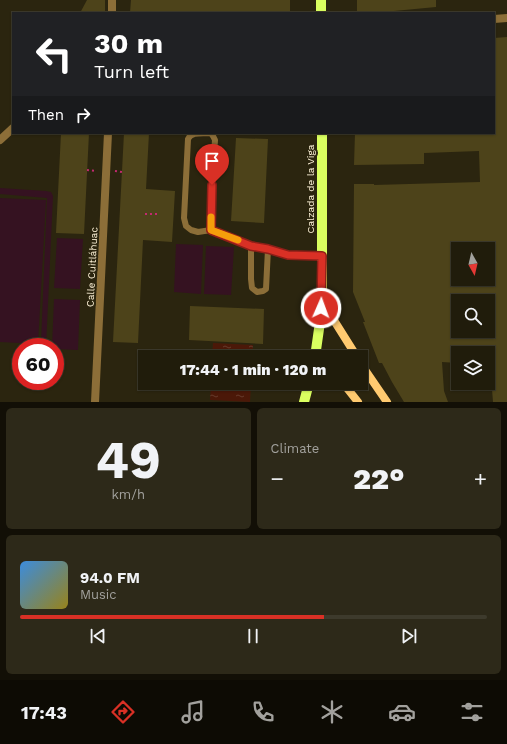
<!DOCTYPE html>
<html lang="en">
<head>
<meta charset="utf-8">
<style>
  body { margin:0; font-family:"Work Sans",sans-serif; background:#2d2919; color:#f1f3f6; height:100vh; display:flex; flex-direction:column; font-size:15px; white-space:nowrap }
  * { box-sizing:border-box; margin:0 }
  p { font-size:13px; color:#a2a19d }
  .icon { flex:none; width:22px; height:22px; fill:none; stroke:currentColor; stroke-width:2; stroke-linecap:round; stroke-linejoin:round }
  .map { position:relative; height:402px; overflow:hidden }
  .sheet { display:flex; flex-direction:column; gap:6px; padding:6px; background:#120f06; flex:1 }
  .sheet>* { flex:none }
  .guide { position:absolute; left:12px; top:12px; width:483px; height:122px; border-radius:0px; box-shadow:0 1px 3px #0004,0 0 0 1px #3d3a2c; background:#202124; color:#fff; overflow:hidden }
  .needle { width:26px; rotate:172deg }
  .buttons { position:absolute; left:451px; top:242px; display:grid; gap:8px }
  .buttons a { display:grid; place-items:center; width:44px; height:44px; border-radius:0px; background:#201c0b; box-shadow:0 1px 3px #0004,0 0 0 1px #3d3a2c; font-size:20px }
  .speed { position:absolute; left:12px; top:338px; display:flex; gap:8px; font-size:20px; font-weight:700; text-align:center }
  .speed>* { display:grid; place-content:center; width:52px; height:52px; border-radius:50%; background:#201c0b; box-shadow:0 1px 3px #0004,0 0 0 1px #3d3a2c; line-height:1 }
  .speed .limit { border:6px solid #d22; background:#fff; color:#111 }
  .pin { position:absolute; display:grid; place-items:center; width:34px; height:34px; color:#fff; margin:-41px -17px; border-radius:50% 50% 50% 0; rotate:-45deg; box-shadow:0 0 4px #0007 }
  .pin .icon { rotate:45deg }
  .me { position:absolute; width:44px; margin:-22px; rotate:2deg; stroke-linejoin:round; filter:drop-shadow(0 0 3px #0008) }
  .turn { display:flex; align-items:center; gap:14px; height:84px; padding:0 16px; font-size:18px }
  .turn .icon { width:52px; height:52px; stroke-width:2.5 }
  .turn b { display:block; font-size:28px; line-height:34px }
  .then { display:flex; align-items:center; height:38px; padding:0 16px; background:#0003; gap:8px; font-size:15px }
  .big { font-size:30px; font-weight:800; line-height:1.1 }
  .sheet .widget { flex:1; display:flex; flex-direction:column; justify-content:center; gap:6px; min-width:0; padding:0 14px; border-radius:6px; background:#2d2919 }
  .sheet .dial { align-items:center; gap:0 }
  .dial b { font-size:52px; line-height:1 }
  .song { display:flex; align-items:center; gap:12px }
  .cover { width:48px; height:48px; border-radius:6px; background:linear-gradient(135deg,hsl(210 70% 55%),hsl(50 70% 35%)) }
  .played { height:4px; border-radius:2px; background:linear-gradient(90deg,#d93025 65%,#3d3a2c 65%) }
  .keys { display:flex; justify-content:space-around; direction:ltr }
  .heat { display:flex; justify-content:space-between; align-items:center; font-size:22px; direction:ltr }
  .sheet .tiles { flex:1; display:grid; gap:6px; grid-template-columns:1fr 1fr }
  .widget:last-child { grid-column:span 2 }
  .trip { position:absolute; left:138px; top:350px; width:230px; height:40px; border-radius:0px; background:#201c0b; box-shadow:0 1px 3px #0004,0 0 0 1px #3d3a2c; font-weight:800; line-height:40px; text-align:center }
  .menu { display:flex; height:64px; justify-content:space-around; align-items:center; background:#0d0b04; color:#a2a19d }
  .menu .icon { width:28px; height:28px }
  .menu .on { color:#d93025 }
  .menu b { font-size:18px; color:#f1f3f6 }
  .map>svg:first-child { display:block }
  .park { fill:#351221 }
  .water { fill:url(#water-ripples) }
  .building { fill:#4d431a; fill-rule:evenodd }
  .lines { fill:none; stroke-linecap:round; stroke-linejoin:round }
  .path { stroke:#c22a6f; stroke-width:2; stroke-dasharray:2 3; stroke-linecap:butt }
  .lane { stroke:#8c6e38; stroke-width:6 }
  .street { stroke:#8c6e38; stroke-width:8 }
  .secondary { stroke:#ffca70; stroke-width:8 }
  .primary { stroke:#daff60; stroke-width:10 }
  .route-casing { stroke:#8d1f18; stroke-width:10 }
  .route { stroke:#d93025; stroke-width:7 }
  .slow { stroke:#f59e0b; stroke-width:7 }
  .labels { text-anchor:middle; dominant-baseline:central; stroke-width:4; stroke-linejoin:round; paint-order:stroke }
  .street-label { font-size:10px; fill:#fff4d9; stroke:#2b250f }
</style>
</head>
<body>
<div class="map">
<svg width="507" height="402" viewBox="0 0 507 402">
  <defs>
    <pattern id="water-ripples" width="26" height="14" patternUnits="userSpaceOnUse"><rect width="26" height="14" fill="#4b1808"/><path d="M2 4q2-2 4 0t4 0M15 11q2-2 4 0t4 0" fill="none" stroke="#663a2b"/></pattern>
  </defs>
  <rect width="100%" height="100%" fill="#2b250f"/>
  <path class="park" d="M0,188L46,191L51,192L53,196L46,347H38L40,346L41,343L47,198L0,194Z
    M0,198L46,200L38,344L0,342Z
    M57,238L83,239L80,289L54,288Z
    M176,244L203,245L201,294L174,292Z
    M206,246L234,247L231,295L204,294Z
    M54,299L80,300L78,350L55,349V347H52Z"/>
  <path class="water" d="M213,343L253,345L252,357H212Z
    M211,383H251L250,402L210,400Z"/>
  <path class="building" d="M87,0H105V13H80Z
    M131,0H290V13H130Z
    M357,0H436V7L373,13H357Z
    M507,37V402H493L490,364L488,363V353H458V363L442,362L444,391L448,402H404L392,382L382,363H379L363,322H365L353,292L354,184H374V185L480,182L479,151L424,153V164L354,165L355,133H494V38ZM458,249H488V279H458ZM458,301H488V331H458Z
    M61,133H89L84,234L56,233Z
    M124,133H149L146,189L175,191L172,242L143,240L138,343L113,342Z
    M236,138L268,139L264,223L231,221Z
    M190,306L264,309L263,344L189,340Z"/>
  <g class="lines">
    <path class="path" d="M87,170L96,171
      M115,171L122,172
      M145,214H158"/>
    <path class="lane" d="M211,230V199L215,140L213,136L211,133C203,134 192,131 188,139L184,218L186,226L191,230L198,232L211,230L251,246L268,249L288,255L322,256
      M251,246V279L252,288L257,292L263,291L266,289L268,249"/>
    <path class="street" d="M112,13V0
      M494,19L507,18
      M0,140L13,128
      M95,402L108,133"/>
    <path class="secondary" d="M322,293L335,322L357,357
      M361,364L387,402
      M343,383L358,402"/>
    <path class="primary" d="M321,0V13
      M315,357L320,322L322,293V133
      M304,402L309,383"/>
  </g>
  <g class="lines">
    <defs>
      <path id="route" d="M212,185L211,230L251,246L268,249L288,255L322,256L321,308"/>
    </defs>
    <use href="#route" class="route-casing"/>
    <use href="#route" class="route"/>
    <path class="slow" d="M211,217V230L238,240"/>
  </g>
  <g class="labels">
    <g class="street-label">
      <text transform="translate(310 189) rotate(-90)">Calzada de la Viga</text>
      <text transform="translate(92 267) rotate(-87)">Calle Cuitláhuac</text>
    </g>
  </g>
</svg>
<div class="buttons">
<a><svg class="needle" viewBox="-14 -14 28 28"><path d="M0-13l5 13h-10z" fill="#e53935"/><path d="M0 13l5-13h-10z" fill="#a2a19d"/></svg></a>
<a><svg class="icon" aria-label="search" viewBox="0 0 24 24"><circle cx="10" cy="10" r="6"/><path d="M15 15l6 6"/></svg></a>
<a><svg class="icon" aria-label="layers" viewBox="0 0 24 24"><path d="M12 4l9 5-9 5-9-5zM3 14l9 5 9-5"/></svg></a>
</div>
<div class="speed"><div class="limit">60</div></div>
<div class="pin" style="left:212px;top:185px;background:#d93025"><svg class="icon" aria-label="arrive" viewBox="0 0 24 24"><path d="M6 21V4h12l-3 4 3 4H6"/></svg></div>
<svg class="me" style="left:321px;top:308px" viewBox="-20 -20 40 40"><circle r="17" fill="#d93025" stroke="#fff" stroke-width="3"/><path d="M0-11L8 9 0 5-8 9z" fill="#fff"/></svg>
<div class="trip">17:44 · 1 min · 120 m</div>
<div class="guide">
<div class="turn"><svg class="icon" aria-label="left" viewBox="0 0 24 24"><path d="M17 20v-9H6M10 6l-5 5 5 5"/></svg><div><b>30 m</b>Turn left</div></div>
<div class="then">Then<svg class="icon" aria-label="right" viewBox="0 0 24 24"><path d="M7 20v-9h11M14 6l5 5-5 5"/></svg></div>
</div>
</div>
<section class="sheet">
<div class="tiles">
<div class="widget dial"><b>49</b><p>km/h</p></div>
<div class="widget"><p>Climate</p>
<div class="heat"><a>−</a><b class="big">22°</b><a>+</a></div>
</div>
<div class="widget">
<div class="song"><i class="cover"></i><div><b>94.0 FM</b><p>Music</p></div></div>
<div class="played"></div>
<div class="keys"><svg class="icon" aria-label="previous" viewBox="0 0 24 24"><path d="M18 5L8 12l10 7zM5 5v14"/></svg><svg class="icon" aria-label="pause" viewBox="0 0 24 24"><path d="M8 5v14M16 5v14"/></svg><svg class="icon" aria-label="next" viewBox="0 0 24 24"><path d="M6 5l10 7-10 7zM19 5v14"/></svg></div>
</div>
</div>
</section>
<nav class="menu">
<b>17:43</b>
<svg class="icon on" aria-label="directions" viewBox="0 0 24 24"><path d="M12 3l9 9-9 9-9-9zM9 14v-3h6M13 9l2 2-2 2"/></svg>
<svg class="icon" aria-label="music" viewBox="0 0 24 24"><path d="M9 18V5l10-2v13"/><circle cx="6" cy="18" r="3"/><circle cx="16" cy="16" r="3"/></svg>
<svg class="icon" aria-label="phone" viewBox="0 0 24 24"><path d="M5 4h4l2 5-3 2q2 4 5 5l2-3 5 2v4C11 20 4 13 5 4z"/></svg>
<svg class="icon" aria-label="climate" viewBox="0 0 24 24"><path d="M12 3v18M4 7l16 10M4 17L20 7"/></svg>
<svg class="icon" aria-label="car" viewBox="0 0 24 24"><path d="M5 17H2v-5l4-1 3-4h7l3 4 3 1v5h-3M9 17h6M6 11h13"/><circle cx="7" cy="17" r="2"/><circle cx="17" cy="17" r="2"/></svg>
<svg class="icon" aria-label="filters" viewBox="0 0 24 24"><path d="M4 7h16M4 17h16"/><circle cx="9" cy="7" r="2"/><circle cx="15" cy="17" r="2"/></svg>
</nav>
</body>
</html>
